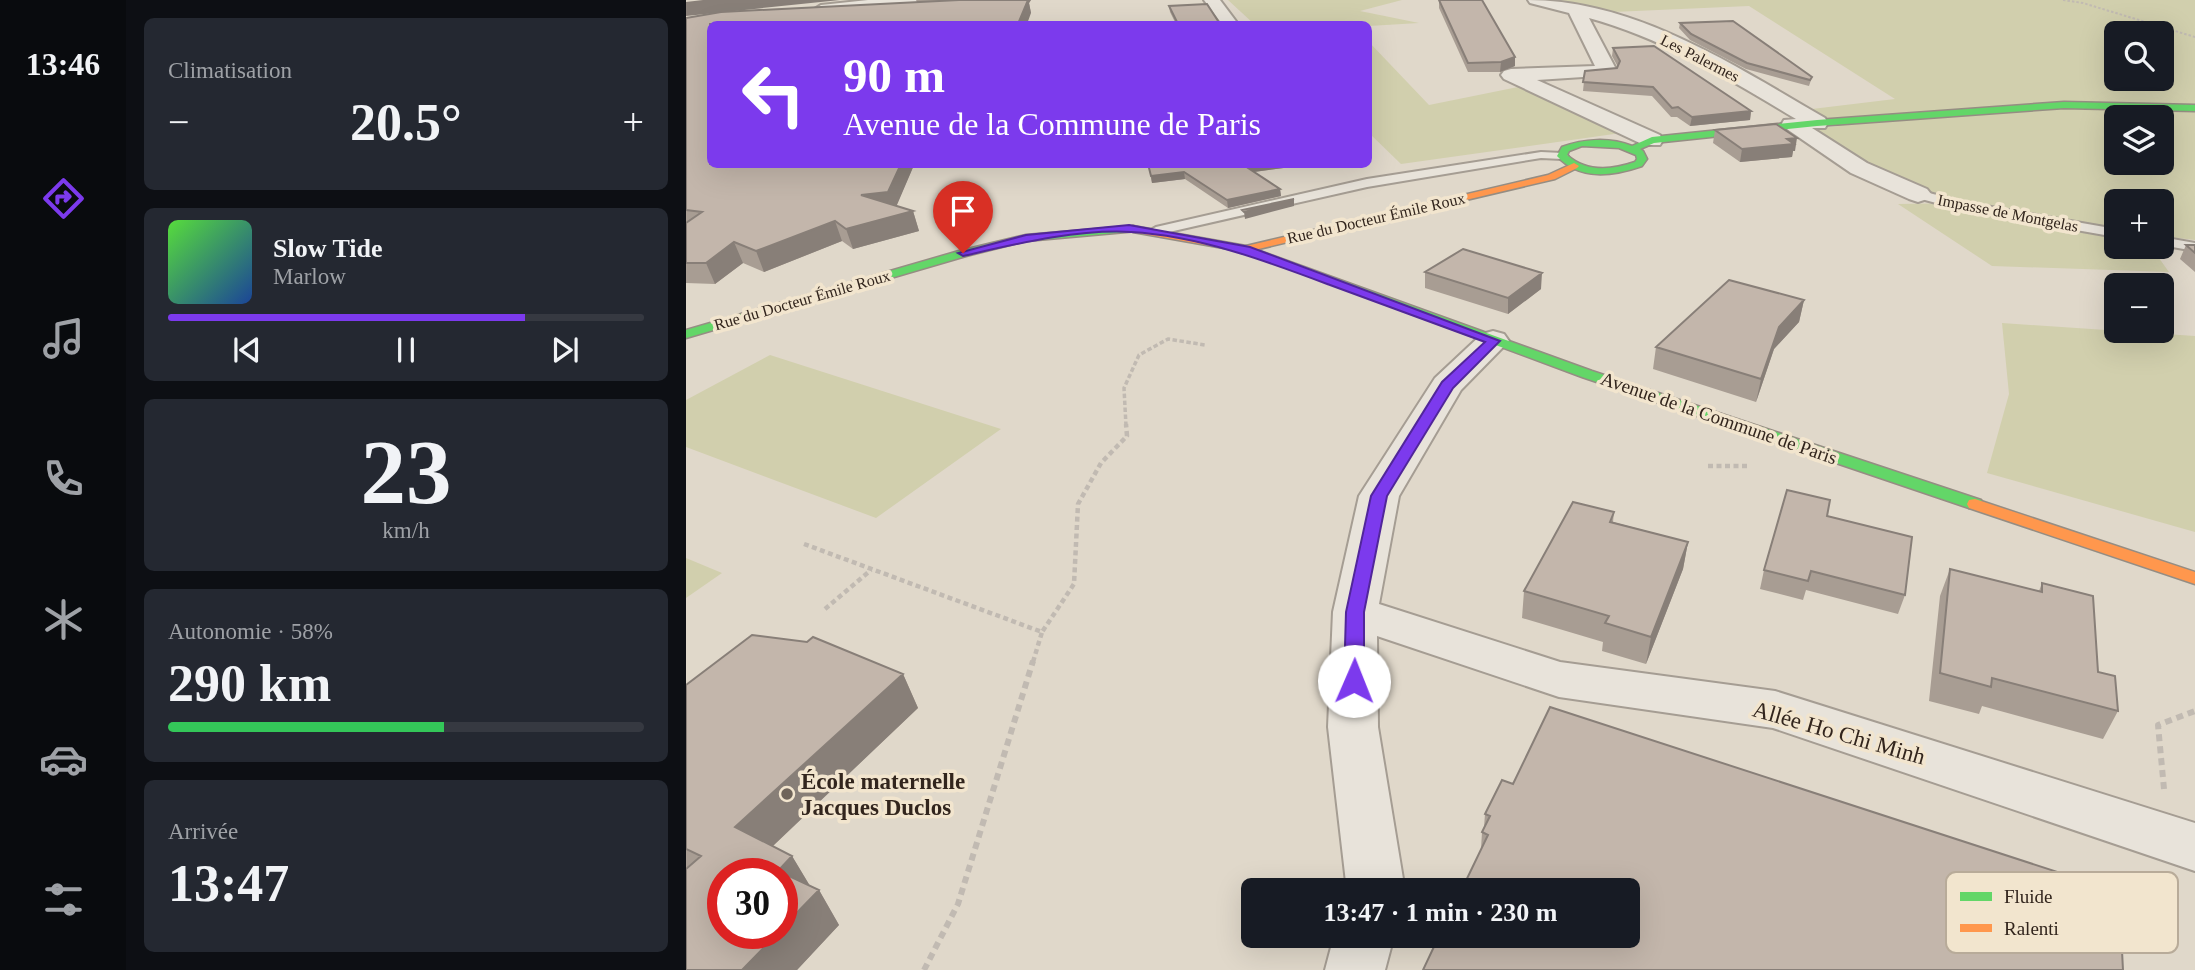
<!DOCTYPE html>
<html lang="fr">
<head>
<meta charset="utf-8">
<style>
  body { margin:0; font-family:"Times New Roman",serif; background:#242831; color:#f1f3f6; height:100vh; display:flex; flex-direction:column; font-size:26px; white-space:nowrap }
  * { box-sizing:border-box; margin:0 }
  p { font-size:23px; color:#9ea1a6 }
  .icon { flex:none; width:38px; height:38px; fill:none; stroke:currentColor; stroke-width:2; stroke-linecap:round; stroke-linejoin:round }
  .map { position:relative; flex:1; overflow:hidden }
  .side { display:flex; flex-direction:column; gap:18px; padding:18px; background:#0d0f14; width:560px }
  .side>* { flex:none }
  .hud { position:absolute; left:21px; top:21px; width:665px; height:147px; border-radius:10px; box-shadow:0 7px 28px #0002; background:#7c3aed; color:#fff; overflow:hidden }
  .fabs { position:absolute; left:1418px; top:21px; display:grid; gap:14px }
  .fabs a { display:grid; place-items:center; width:70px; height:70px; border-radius:10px; background:#171b24; box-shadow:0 7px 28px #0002; font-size:35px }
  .speed { position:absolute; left:21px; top:858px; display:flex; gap:14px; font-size:35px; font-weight:700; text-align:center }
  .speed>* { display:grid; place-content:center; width:91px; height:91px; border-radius:50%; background:#171b24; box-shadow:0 7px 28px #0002; line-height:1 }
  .speed .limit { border:10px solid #d22; background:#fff; color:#111 }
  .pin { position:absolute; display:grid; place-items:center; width:60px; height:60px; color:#fff; margin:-72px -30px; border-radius:50% 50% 50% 0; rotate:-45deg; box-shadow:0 0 7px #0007 }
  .pin .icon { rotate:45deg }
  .me { position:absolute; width:77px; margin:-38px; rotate:1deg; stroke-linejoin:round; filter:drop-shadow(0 0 5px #0008) }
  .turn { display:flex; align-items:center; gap:24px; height:147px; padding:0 21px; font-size:32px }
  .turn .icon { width:91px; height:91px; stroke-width:2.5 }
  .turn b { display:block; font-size:49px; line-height:60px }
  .big { font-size:52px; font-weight:600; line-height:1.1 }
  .side .widget { flex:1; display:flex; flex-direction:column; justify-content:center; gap:10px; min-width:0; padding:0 24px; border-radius:10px; background:#242831 }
  .side .dial { align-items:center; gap:0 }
  .dial b { font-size:91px; line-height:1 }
  .song { display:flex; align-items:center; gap:21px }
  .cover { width:84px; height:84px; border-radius:10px; background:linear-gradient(135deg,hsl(110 70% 55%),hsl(220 70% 35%)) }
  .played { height:7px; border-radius:4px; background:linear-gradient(90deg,#7c3aed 75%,#363941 75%) }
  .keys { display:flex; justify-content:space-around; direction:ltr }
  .heat { display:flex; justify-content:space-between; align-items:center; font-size:38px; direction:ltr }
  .charge { height:10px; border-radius:5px; background:linear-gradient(90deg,#34c759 58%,#363941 0) }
  .trip { position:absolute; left:555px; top:878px; width:399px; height:70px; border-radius:10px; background:#171b24; box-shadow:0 7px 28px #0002; font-weight:600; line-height:70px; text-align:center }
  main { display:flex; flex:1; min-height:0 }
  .menu { display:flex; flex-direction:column; width:126px; justify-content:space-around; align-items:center; background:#090b0e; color:#9ea1a6 }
  .menu .icon { width:49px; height:49px }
  .menu .current { color:#7c3aed }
  .menu b { font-size:32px; color:#f1f3f6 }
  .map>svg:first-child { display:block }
  .green { fill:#d1cfad; fill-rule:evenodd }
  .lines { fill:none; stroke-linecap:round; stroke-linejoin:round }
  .lane-casing { stroke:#a59d93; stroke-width:4 }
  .street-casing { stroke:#a59d93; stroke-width:4 }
  .fast-casing { stroke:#958d83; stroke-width:3 }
  .slow-casing { stroke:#958d83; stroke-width:3 }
  .path-far3 { stroke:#c1bab2; stroke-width:2; stroke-dasharray:2.5 2; stroke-linecap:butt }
  .path-far2 { stroke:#c1bab2; stroke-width:3.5; stroke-dasharray:4.5 2.5; stroke-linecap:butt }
  .path-far1 { stroke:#c1bab2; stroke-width:4.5; stroke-dasharray:5 3.5; stroke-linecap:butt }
  .path { stroke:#c1bab2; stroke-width:6; stroke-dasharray:7 5; stroke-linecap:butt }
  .lane { fill:#e8e3da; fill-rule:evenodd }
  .street { fill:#e8e3da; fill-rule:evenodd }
  .fast { fill:#63d668; fill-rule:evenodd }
  .slow { fill:#ff974d; fill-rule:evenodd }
  .wall { fill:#a89d93 }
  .shaded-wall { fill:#887f78 }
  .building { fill:#c3b6ab; stroke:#887f78; stroke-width:2 }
  .route { fill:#7c3aed; stroke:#51269a; stroke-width:2 }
  .poi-dot { fill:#6f645a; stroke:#f2e5ce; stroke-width:2.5 }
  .labels { text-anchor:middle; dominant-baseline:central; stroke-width:7; stroke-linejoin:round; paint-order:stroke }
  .far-street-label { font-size:16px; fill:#32251d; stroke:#f2e5ce }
  .street-label { font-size:19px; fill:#32251d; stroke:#f2e5ce }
  .near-street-label { font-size:23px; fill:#32251d; stroke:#f2e5ce }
  .near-poi-label { font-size:23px; font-weight:bold; fill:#32251d; stroke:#f2e5ce; text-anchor:start }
  .key { fill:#f2e5ce; stroke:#b8ab99; stroke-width:2 }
  .key-label { font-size:19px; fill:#32251d }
</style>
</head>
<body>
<main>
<nav class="menu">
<b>13:46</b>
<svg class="icon current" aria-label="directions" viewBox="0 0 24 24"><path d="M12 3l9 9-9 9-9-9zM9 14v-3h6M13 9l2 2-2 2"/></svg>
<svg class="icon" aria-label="music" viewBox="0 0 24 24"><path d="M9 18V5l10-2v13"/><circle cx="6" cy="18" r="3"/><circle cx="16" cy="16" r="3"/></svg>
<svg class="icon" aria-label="phone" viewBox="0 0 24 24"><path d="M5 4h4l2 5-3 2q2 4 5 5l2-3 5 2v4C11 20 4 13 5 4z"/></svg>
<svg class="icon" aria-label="climate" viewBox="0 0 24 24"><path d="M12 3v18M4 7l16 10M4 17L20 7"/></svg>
<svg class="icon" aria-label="car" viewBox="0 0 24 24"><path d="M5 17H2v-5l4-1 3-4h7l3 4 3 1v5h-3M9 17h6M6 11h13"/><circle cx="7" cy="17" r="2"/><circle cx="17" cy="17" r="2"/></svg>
<svg class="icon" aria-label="filters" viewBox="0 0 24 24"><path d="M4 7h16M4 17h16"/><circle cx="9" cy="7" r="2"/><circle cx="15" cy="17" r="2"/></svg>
</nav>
<section class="side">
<div class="widget"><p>Climatisation</p>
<div class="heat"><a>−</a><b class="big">20.5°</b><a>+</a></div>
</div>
<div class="widget">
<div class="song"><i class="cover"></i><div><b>Slow Tide</b><p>Marlow</p></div></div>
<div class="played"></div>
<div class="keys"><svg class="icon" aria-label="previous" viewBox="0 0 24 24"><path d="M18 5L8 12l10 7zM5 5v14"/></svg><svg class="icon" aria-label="pause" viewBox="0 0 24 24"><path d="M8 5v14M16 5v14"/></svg><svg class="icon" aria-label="next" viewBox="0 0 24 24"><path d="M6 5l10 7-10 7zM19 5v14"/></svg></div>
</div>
<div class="widget dial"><b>23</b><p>km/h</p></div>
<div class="widget"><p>Autonomie · 58%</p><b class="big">290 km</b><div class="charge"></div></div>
<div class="widget"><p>Arrivée</p><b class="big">13:47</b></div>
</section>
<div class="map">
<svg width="1509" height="970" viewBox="0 0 1509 970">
  <rect width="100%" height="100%" fill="#e0d8ca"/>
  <path class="green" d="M542,0H716L674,11L733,23L683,26L568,24Z
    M871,0H1509V240L1475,236V201H1430V247H1465L1483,272L1306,266L1212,204L1275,203L1205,178L1127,129L1153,126L1126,109L1209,99L1063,6L927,12ZM1430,33H1475V79H1430ZM1430,117H1475V163H1430Z
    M682,41L743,105L832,87L935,133L715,164L683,133Z
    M1316,323L1509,336V532L1301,473L1323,394Z
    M84,355L315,429L190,518L0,447V400Z
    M0,558L36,573L0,598Z"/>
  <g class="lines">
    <defs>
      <path id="lane" d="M855,152L876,153L882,156L876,159L855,158L681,187L470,235L463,231L470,227L681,179Z
        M1232,190L1277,202L1430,229V237L1276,210L1228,197V191Z
        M1475,237L1509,243V251L1475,245Z"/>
      <path id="street" d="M182,0H235L227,5L135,15L127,10L135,5Z
        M518,0H534L552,24H536Z
        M842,0C950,0 1049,66 1139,118L1142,123L1139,128H1126L1181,163L1241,189L1245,194L1241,199L1232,202L1223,199L1165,173L1095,125L1098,120L1110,119C1043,79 979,39 903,18L931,71L928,75L851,80L974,135L977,140L974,145H958L818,79L815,75L818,71L825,69L909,66L883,13L844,3Z
        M807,331L818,334L823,341L775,390L713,496L693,604L874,662L1089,691L1509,823V871L1087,728L873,697L691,636L692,727L719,891H661L642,727L647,612L673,496L749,378L796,334Z
        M648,936H708L699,970H639Z"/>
      <path id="fast" d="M1378,102L1509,105V111L1378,108L1131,126L968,143L954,149L957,151L961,159L956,166C927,176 894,181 871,156L876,147C897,139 924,137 946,146L966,137L1131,120ZM896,146L933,148L950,155L951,159L949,162C926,170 901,173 881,155L883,151Z
        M447,226L451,227V231L340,241L280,256L0,338V330L273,251L340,235Z
        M560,246L906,371L1295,500L1297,504L1295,508H1283L896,377L556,251V247Z"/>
      <path id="slow" d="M888,163L893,166L891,168L869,179L560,252L447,232L442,229L447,226L560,246L862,175Z
        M1289,499L1509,572V584L1283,508L1281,504L1283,500Z"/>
    </defs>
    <use href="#lane" class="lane-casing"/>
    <use href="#street" class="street-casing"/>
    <use href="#fast" class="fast-casing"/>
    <use href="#slow" class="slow-casing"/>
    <path class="path-far3" d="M1377,0L1397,3L1509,37"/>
    <path class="path-far2" d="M440,426L438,388L453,355L482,339L519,345"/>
    <path class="path-far1" d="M1022,466H1062
      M118,544L356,632L388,584L392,504L415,463L441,436L440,424
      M139,609L185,570
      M347,662L356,632"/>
    <path class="path" d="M1478,789L1472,725L1509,711
      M238,970L272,904L347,661"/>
    <use href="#lane" class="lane"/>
    <use href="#street" class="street"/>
    <use href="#fast" class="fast"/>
    <use href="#slow" class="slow"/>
  </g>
  <path class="wall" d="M230,0H345L343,3L345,13L24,24L228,165L210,206L227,211L233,231L167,249L156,241L78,272L57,263L29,284L0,283V18L231,2Z
    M753,0L829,66L814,72H782L753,8Z
    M483,6L534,24H490L484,12Z
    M994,23L1126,77L1123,86L1060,69L1004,40L993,28Z
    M927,48L1065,111L1064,120L1004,126L991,117H985L966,96L897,91L899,71L931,68L932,67L926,56Z
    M1029,130L1109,151H1107L1106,157L1054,162L1027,143Z
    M462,164H612L613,166L568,172L594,189L595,196L542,208L499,179L466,183Z
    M1500,245H1509V272L1494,259Z
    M739,272L855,289L822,314L739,288Z
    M1118,300L1113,322L1088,349L1070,402L967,369L970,347Z
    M928,512L927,522L1002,542L997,569L960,664L916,651L917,642L836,618L838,591Z
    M1141,516L1219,595L1212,614L1120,590L1117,600L1074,589L1078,570Z
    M1264,569L1353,591L1356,583L1412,672L1432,711L1417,739L1296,706L1293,714L1243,701L1254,596Z
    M217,674L232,708L87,846L106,856L124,886L133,890L153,925L111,970H0V685Z
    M827,784L1433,892L795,849L796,832L798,827L799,814Z"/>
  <path class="shaded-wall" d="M17,0H154L0,16V2Z
    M333,0H345L343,3L345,13L341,24H332Z
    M829,57V66L814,72L815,62Z
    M1065,111L1064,120L1004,126L1006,117Z
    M1111,138L1109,151H1107L1106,157L1054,162L1056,149L1101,139Z
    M215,164H232L228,165L208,212L175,195Z
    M567,164H612L613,166L560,173L559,166Z
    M498,172L499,179L466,183L465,176Z
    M594,189L595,196L542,208L541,200Z
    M608,199V206L559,219L558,212Z
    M227,211L233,231L167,249L160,229Z
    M149,221L156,241L78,272L70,251Z
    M48,242L57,263L29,284L20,263Z
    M856,273L855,289L822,314V298Z
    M1118,300L1113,322L1088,349L1070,402L1075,379L1093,327Z
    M1002,542L997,569L960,664L965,637Z
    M217,674L232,708L71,861L49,827Z
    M106,856L127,891L92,871Z
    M133,890L153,925L111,970H56L92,933H96V928Z"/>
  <path class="building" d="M273,0H342L332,24H24V164H215L202,192L175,195L227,211L160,229L149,221L70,251L48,242L20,263H0V223L16,212L0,210V18L35,12Z
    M753,0H796L829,57L815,62L782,63Z
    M521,4L534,24H492L483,6Z
    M1047,21L1126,77L1124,80L1061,63L1005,34L994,23Z
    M968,46L1065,111L1006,117L992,107L986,108L967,87L897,82L899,71L931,68L934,61L927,48Z
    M1090,124L1111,138L1101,139L1108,144L1056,149L1029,130Z
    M462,164H567L559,166L594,189L541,200L498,172L465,176Z
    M608,199L558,212L556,210Z
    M1500,245H1509V253Z
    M777,249L856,273L822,298L739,272Z
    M1043,280L1118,300L1093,327L1075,379L970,347Z
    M1101,490L1144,500L1141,516L1226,537L1219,595L1125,571L1122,581L1078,570Z
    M887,502L928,512L924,522L1002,542L965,637L919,623L923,616L838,591Z
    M1264,569L1356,592V583L1407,596L1412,672L1429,676L1432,711L1306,678L1305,687L1254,673Z
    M66,635L121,642L127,637L217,674L49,827L106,856L92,871L133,890L96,928V873H37V933H92L56,970H0V869L15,856L0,849V685Z
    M864,707L1433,892L1437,970H737L753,936H942V891H775L802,835L796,832L804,816L799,814L816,780L827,784Z"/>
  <path class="route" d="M443,225L564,247L814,341L767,388L701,496L678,612V681L675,686L668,689L661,686L658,681L660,612L685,496L756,382L799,342C747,323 696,304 644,285C580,261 514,236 445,232C390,229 330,244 277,256L272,253L340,235Z"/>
  <circle class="poi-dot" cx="101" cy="794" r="7"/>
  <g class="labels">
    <g class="far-street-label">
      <text transform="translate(1014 58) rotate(27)">Les Palermes</text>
      <text transform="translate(1322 213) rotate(11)">Impasse de Montgelas</text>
      <text transform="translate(690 218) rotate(-13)">Rue du Docteur Émile Roux</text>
      <text transform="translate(116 300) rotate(-16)">Rue du Docteur Émile Roux</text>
    </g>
    <g class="street-label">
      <text transform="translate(1033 418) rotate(19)">Avenue de la Commune de Paris</text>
    </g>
    <g class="near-street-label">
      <text transform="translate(1153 733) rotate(16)">Allée Ho Chi Minh</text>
    </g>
    <g class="near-poi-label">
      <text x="115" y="781">École maternelle<tspan x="115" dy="26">Jacques Duclos</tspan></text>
    </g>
  </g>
  <rect x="1260" y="872" width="232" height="81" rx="10" class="key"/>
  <rect x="1274" y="892" width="32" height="9" fill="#63d668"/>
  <rect x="1274" y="924" width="32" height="8" fill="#ff974d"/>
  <g class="key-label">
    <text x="1318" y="903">Fluide</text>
    <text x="1318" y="935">Ralenti</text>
  </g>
</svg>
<div class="fabs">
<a><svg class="icon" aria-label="search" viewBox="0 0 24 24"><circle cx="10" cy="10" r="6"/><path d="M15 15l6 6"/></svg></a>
<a><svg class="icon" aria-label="layers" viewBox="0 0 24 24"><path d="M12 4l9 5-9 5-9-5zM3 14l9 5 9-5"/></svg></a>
<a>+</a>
<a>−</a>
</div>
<div class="speed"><div class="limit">30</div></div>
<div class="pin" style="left:277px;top:253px;background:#d93025"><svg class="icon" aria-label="arrive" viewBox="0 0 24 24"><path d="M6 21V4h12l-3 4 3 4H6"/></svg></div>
<svg class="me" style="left:668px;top:681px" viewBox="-20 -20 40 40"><circle r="19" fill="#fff"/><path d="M0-13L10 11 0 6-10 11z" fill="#7c3aed"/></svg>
<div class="trip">13:47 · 1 min · 230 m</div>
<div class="hud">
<div class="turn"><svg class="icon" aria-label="left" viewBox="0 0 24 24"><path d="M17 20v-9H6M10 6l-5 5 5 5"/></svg><div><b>90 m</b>Avenue de la Commune de Paris</div></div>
</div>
</div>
</main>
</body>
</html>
